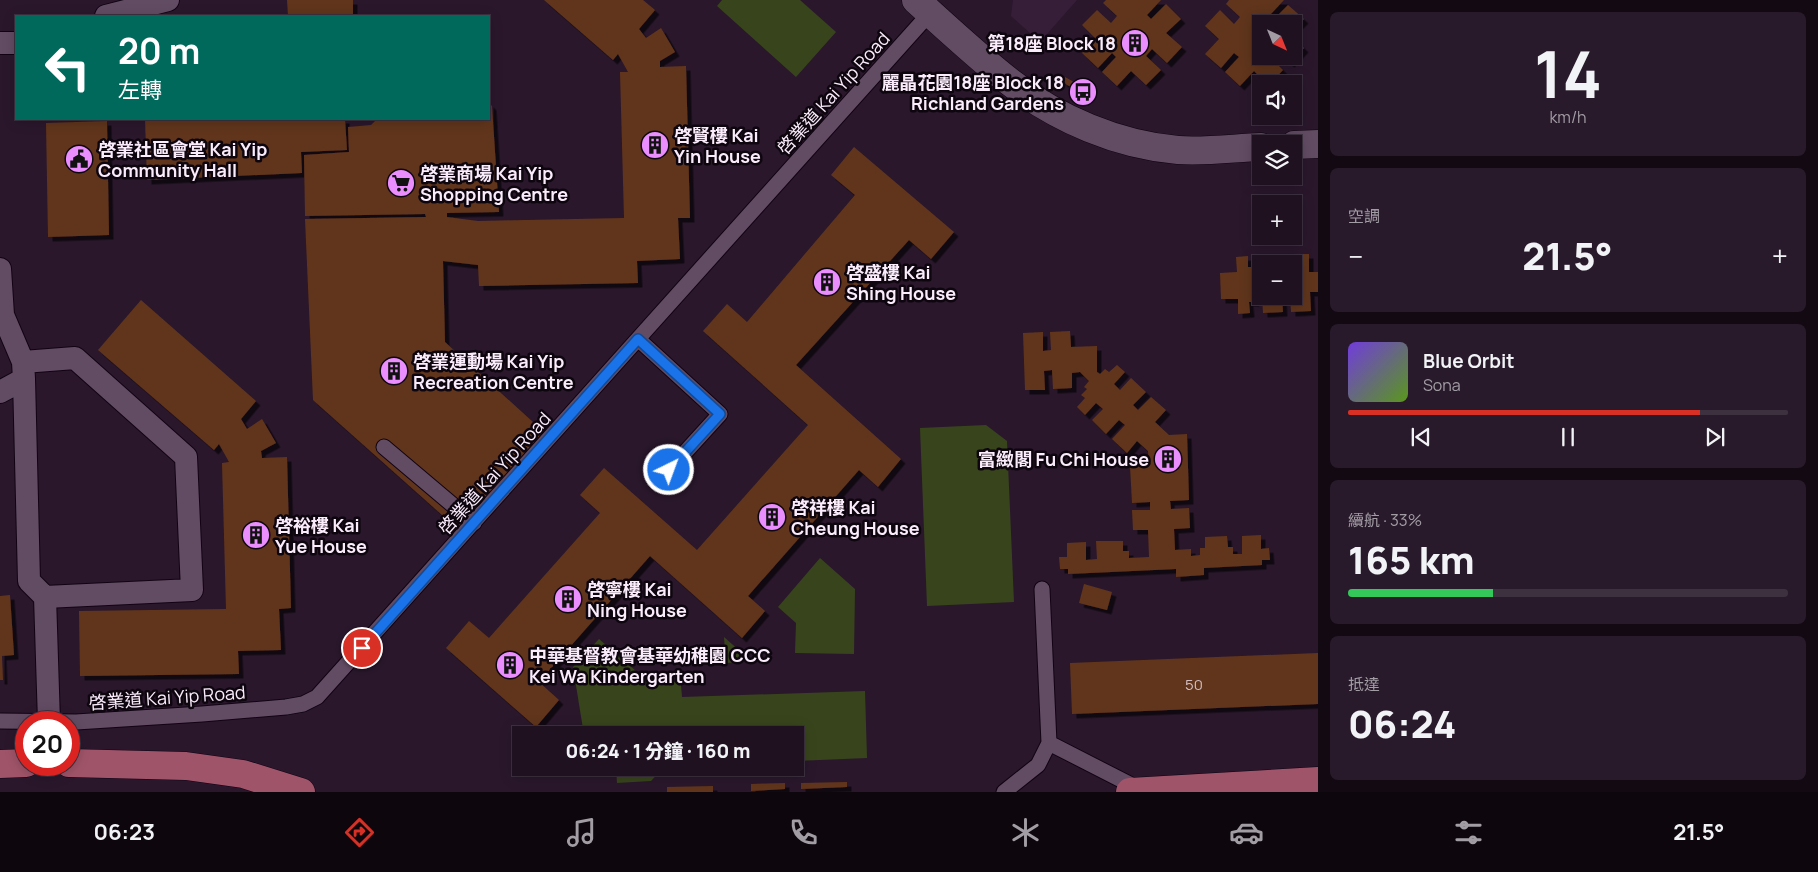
<!DOCTYPE html>
<html lang="zh-TW">
<head>
<meta charset="utf-8">
<style>
  body { margin:0; font-family:Manrope,"Noto Sans TC",sans-serif; background:#281a2a; color:#f1f3f6; height:100vh; display:flex; flex-direction:column; font-size:19px; white-space:nowrap }
  * { box-sizing:border-box; margin:0 }
  p { font-size:16px; color:#a29da5 }
  .icon { flex:none; width:28px; height:28px; fill:none; stroke:currentColor; stroke-width:2; stroke-linecap:round; stroke-linejoin:round }
  .map { position:relative; flex:1; overflow:hidden }
  .sheet { display:flex; flex-direction:column; gap:12px; padding:12px; background:#120912; width:500px }
  .sheet>* { flex:none }
  .top-card { position:absolute; left:15px; top:15px; width:475px; height:105px; border-radius:0px; box-shadow:0 2px 12px #0003,0 0 0 1px #3d313f; background:#00695c; color:#fff; overflow:hidden }
  .needle { width:32px; rotate:137deg }
  .fabs { position:absolute; left:1252px; top:15px; display:grid; gap:10px }
  .fabs a { display:grid; place-items:center; width:50px; height:50px; border-radius:0px; background:#201121; box-shadow:0 2px 12px #0003,0 0 0 1px #3d313f; font-size:25px }
  .speed { position:absolute; left:15px; top:711px; display:flex; gap:10px; font-size:25px; font-weight:700; text-align:center }
  .speed>* { display:grid; place-content:center; width:65px; height:65px; border-radius:50%; background:#201121; box-shadow:0 2px 12px #0003,0 0 0 1px #3d313f; line-height:1 }
  .speed .limit { border:8px solid #d22; background:#fff; color:#111 }
  .pin { position:absolute; display:grid; place-items:center; width:42px; height:42px; color:#fff; margin:-21px; border:2px solid #fff; border-radius:50%; box-shadow:0 1px 5px #0007 }
  .me { position:absolute; width:55px; margin:-28px; rotate:42deg; stroke-linejoin:round; filter:drop-shadow(0 0 4px #0008) }
  .turn { display:flex; align-items:center; gap:18px; height:105px; padding:0 20px; font-size:22px }
  .turn .icon { width:65px; height:65px; stroke-width:2.5 }
  .turn b { display:block; font-size:35px; line-height:42px }
  .big { font-size:38px; font-weight:800; line-height:1.1 }
  .sheet .tile { flex:1; display:flex; flex-direction:column; justify-content:center; gap:8px; min-width:0; padding:0 18px; border-radius:8px; background:#281a2a }
  .sheet .dial { align-items:center; gap:0 }
  .dial b { font-size:65px; line-height:1 }
  .song { display:flex; align-items:center; gap:15px }
  .cover { width:60px; height:60px; border-radius:8px; background:linear-gradient(135deg,hsl(260 70% 55%),hsl(90 70% 35%)) }
  .played { height:5px; border-radius:2px; background:linear-gradient(90deg,#d93025 80%,#3d313f 80%) }
  .keys { display:flex; justify-content:space-around; direction:ltr }
  .heat { display:flex; justify-content:space-between; align-items:center; font-size:28px; direction:ltr }
  .charge { height:8px; border-radius:4px; background:linear-gradient(90deg,#34c759 33%,#3d313f 0) }
  .trip { position:absolute; left:512px; top:726px; width:292px; height:50px; border-radius:0px; background:#201121; box-shadow:0 2px 12px #0003,0 0 0 1px #3d313f; font-weight:800; line-height:50px; text-align:center }
  .tabs { display:flex; height:80px; justify-content:space-around; align-items:center; background:#0d070d; color:#a29da5 }
  .tabs .icon { width:35px; height:35px }
  .tabs .current { color:#d93025 }
  .tabs b { font-size:22px; color:#f1f3f6 }
  main { display:flex; flex:1; min-height:0 }
  .map>svg:first-child { display:block }
  .built { fill:#361e39 }
  .green { fill:#38451c }
  .building { fill:#61351b; filter:url(#shadow) }
  .lines { fill:none; stroke-linecap:round; stroke-linejoin:round }
  .service-casing { stroke:#120314; stroke-width:17 }
  .pedestrian-casing { stroke:#120314; stroke-width:24 }
  .tertiary-casing { stroke:#120314; stroke-width:29 }
  .primary-casing { stroke:#120314; stroke-width:29 }
  .service { stroke:#624c64; stroke-width:15 }
  .pedestrian { stroke:#624c64; stroke-width:22 }
  .tertiary { stroke:#624c64; stroke-width:28 }
  .primary { stroke:#a0546a; stroke-width:28 }
  .route-casing { stroke:#114b97; stroke-width:12 }
  .route { stroke:#1a73e8; stroke-width:9 }
  .labels { text-anchor:middle; dominant-baseline:central; stroke-width:5; stroke-linejoin:round; paint-order:stroke }
  .number-label { font-size:15px; fill:#d4bec3 }
  .poi-label { font-size:18px; font-weight:bold; fill:#faecfb; stroke:#0e060f; text-anchor:start }
  .street-label { font-size:18px; fill:#faecfb; stroke:#0e060f }
</style>
</head>
<body>
<main>
<div class="map">
<svg width="1318" height="792" viewBox="0 0 1318 792">
  <defs>
    <filter id="shadow"><feDropShadow dx="4.5" dy="4.5" stdDeviation="0" flood-color="#0009"/></filter>
  </defs>
  <rect width="100%" height="100%" fill="#2a172c"/>
  <path class="built" d="M1013,0H1077L1040,42L1011,16Z"/>
  <path class="green" d="M722,0H800L836,32L796,77L717,6Z
    M986,425L1007,441L1014,602L927,606L920,428Z
    M820,558L855,589L854,654L795,653L796,623L778,607Z
    M724,637L751,661L726,663Z
    M599,639L651,684L675,682L681,685L682,697L865,691L867,758L796,761V735H584L573,667Z
    M616,768H663L651,781L617,783Z"/>
  <path class="building" d="M287,0H353V16H288Z
    M544,0H643L655,10L639,29L646,38L661,28L675,52L660,61V67L686,66L690,218H678L680,259L637,261L638,283L479,286L478,265L443,261L445,342L545,433L460,531L313,400L305,219L426,217L425,214L305,216L304,155L349,152L348,127L371,125L377,119H489V103L492,106L499,212L447,213V217L478,221L624,218L620,72H628L618,54L613,60Z
    M1106,0H1161L1147,15L1151,19L1166,4L1181,19L1166,33L1182,47L1167,63L1152,49L1146,56L1161,70L1146,85L1131,71L1117,86L1102,72L1116,57L1112,53L1098,68L1082,53L1096,39L1082,25L1097,10L1111,23L1117,16L1103,3Z
    M1229,0H1284L1270,15L1274,19L1288,5L1304,19L1294,29V24H1261V56H1269L1283,70L1270,84H1267L1254,71L1240,86L1225,72L1239,57L1234,53L1221,68L1205,54L1219,39L1205,26L1220,10L1234,24L1240,17L1226,4Z
    M1294,38L1304,48L1290,63L1282,56H1294Z
    M1065,77L1081,86L1078,91L1062,82Z
    M145,119H345L347,150L301,152L302,173L147,180Z
    M107,121L109,235L48,237L46,123Z
    M854,147L954,232L931,259L909,240L796,365L901,459L878,487L859,470L748,596L765,611L742,638L650,556L539,682L559,700L536,727L446,648L469,621L489,638L600,513L580,495L604,468L697,550L808,425L703,331L727,304L747,322L855,195L831,175Z
    M1289,254H1309V272H1318V292H1310L1311,311L1291,312L1290,296H1294V264H1289Z
    M1281,255V264H1261V256Z
    M1248,256V267H1253L1254,274H1261V294L1254,295L1255,302H1249L1250,313L1238,314V299H1221L1220,273L1237,272L1236,257Z
    M1262,296H1282L1283,312L1263,313Z
    M141,300L256,401L241,419L247,429L262,419L276,443L261,451L262,458L287,457L291,608L279,609L281,650L238,651L239,674L80,676L79,611L226,609L222,463L229,462L219,444L214,450L98,350Z
    M1070,331L1071,347L1097,346V372L1100,374L1105,369L1109,372L1117,365L1125,372L1114,384L1120,390L1131,378L1146,392L1133,405L1138,410L1151,397L1166,410L1155,422L1169,435L1187,434L1189,500L1170,501L1171,509L1189,508L1190,528L1174,529L1175,550L1191,549V556L1200,555V548H1205V537L1227,536L1228,547H1233V554H1242V536L1261,535V549L1269,548L1270,560H1262V565L1204,568V575L1176,577V569L1068,574V569H1060L1059,557H1067V543L1086,542V560L1097,559L1096,541H1123V551H1129V558L1149,557L1148,530H1133L1132,510H1150V502L1132,503L1130,466L1149,465L1148,451L1137,441L1127,453L1112,439L1125,425L1119,420L1106,434L1092,420L1103,409L1096,403L1085,415L1077,407L1085,398L1081,395L1087,389L1084,387L1089,381L1080,372L1072,373V388L1053,389L1052,370L1044,371L1045,390H1025L1023,333L1043,332V351L1051,350L1050,332Z
    M1084,584L1112,592L1107,610L1079,603Z
    M10,595L14,655L2,656L3,680H0V596Z
    M1318,653V704L1072,714L1070,663Z
    M847,782V787L801,789V783Z
    M785,783V789L751,791V784Z
    M713,786V792H667V787Z"/>
  <g class="lines">
    <defs>
      <path id="service" d="M638,339L720,414L669,470
        M384,447L474,523
        M0,721L76,722L202,714L286,707L303,704L317,697L930,13
        M1049,743L1139,789
        M1004,792L1038,765L1049,743L1042,589"/>
      <path id="pedestrian" d="M106,16L168,0
        M0,43H16
        M0,269L3,315L23,362L24,379L0,392
        M23,362L75,358L186,457L192,590L45,597
        M24,379L29,581L45,597L49,722"/>
      <path id="tertiary" d="M916,0C947,28 978,57 1010,82C1057,119 1118,145 1178,150C1205,152 1234,148 1261,147
        M1294,145L1318,144"/>
      <path id="primary" d="M69,763L186,766L243,774L301,792
        M0,764L26,763
        M1130,792L1318,781"/>
    </defs>
    <use href="#service" class="service-casing"/>
    <use href="#pedestrian" class="pedestrian-casing"/>
    <use href="#tertiary" class="tertiary-casing"/>
    <use href="#primary" class="primary-casing"/>
    <use href="#service" class="service"/>
    <use href="#pedestrian" class="pedestrian"/>
    <use href="#tertiary" class="tertiary"/>
    <use href="#primary" class="primary"/>
  </g>
  <g class="lines">
    <defs>
      <path id="route" d="M362,648L638,339L720,414L669,470"/>
    </defs>
    <use href="#route" class="route-casing"/>
    <use href="#route" class="route"/>
  </g>
  <defs>
    <symbol id="building-disc" viewBox="-11 -11 22 22"><circle r="9.5" fill="#ea8dfd" stroke="#0e060f"/><path d="M-4-6H4V6H1V3H-1V6H-4ZM-2.5-4.3h1.7v1.8h-1.7ZM.8-4.3h1.7v1.8H.8ZM-2.5-1h1.7V.8h-1.7ZM.8-1h1.7V.8H.8Z" fill="#111"/></symbol>
    <symbol id="bus-disc" viewBox="-11 -11 22 22"><circle r="9.5" fill="#ea8dfd" stroke="#0e060f"/><path d="M-5-6H5V4H4V6H2V4H-2V6H-4V4H-5ZM-3.5-4V0h7V-4ZM-3.5 1.2v1.5H-2V1.2ZM2 1.2v1.5H3.5V1.2Z" fill="#111"/></symbol>
    <symbol id="civic-disc" viewBox="-11 -11 22 22"><circle r="9.5" fill="#ea8dfd" stroke="#0e060f"/><path d="M-.6-6.5H3V-4.5H.6V-3L4-1V1h2V6H-6V1h2V-1L-.6-3ZM-1.2 2.5V6h2.4V2.5Z" fill="#111"/></symbol>
    <symbol id="supermarket-disc" viewBox="-11 -11 22 22"><circle r="9.5" fill="#ea8dfd" stroke="#0e060f"/><path d="M-6-5.5h2.5l.6 2H6L4.5 2H-2.5L-4.4-4H-6ZM-1.5 3.2a1.3 1.3 0 1 0 .1 0ZM3 3.2a1.3 1.3 0 1 0 .1 0Z" fill="#111"/></symbol>
  </defs>
  <g fill-rule="evenodd">
    <use href="#building-disc" x="1119" y="27" width="32" height="32"/>
    <use href="#bus-disc" x="1067" y="76" width="32" height="32"/>
    <use href="#building-disc" x="639" y="129" width="32" height="32"/>
    <use href="#civic-disc" x="63" y="143" width="32" height="32"/>
    <use href="#supermarket-disc" x="385" y="167" width="32" height="32"/>
    <use href="#building-disc" x="811" y="266" width="32" height="32"/>
    <use href="#building-disc" x="378" y="355" width="32" height="32"/>
    <use href="#building-disc" x="1152" y="443" width="32" height="32"/>
    <use href="#building-disc" x="756" y="501" width="32" height="32"/>
    <use href="#building-disc" x="240" y="519" width="32" height="32"/>
    <use href="#building-disc" x="552" y="583" width="32" height="32"/>
    <use href="#building-disc" x="494" y="649" width="32" height="32"/>
  </g>
  <g class="labels">
    <g class="number-label">
      <text x="1194" y="684">50</text>
    </g>
    <g class="poi-label">
      <text x="1116" y="43" text-anchor="end">第18座 Block 18</text>
      <text x="1064" y="82" text-anchor="end">麗晶花園18座 Block 18<tspan x="1064" dy="21">Richland Gardens</tspan></text>
      <text x="674" y="135">啓賢樓 Kai<tspan x="674" dy="21">Yin House</tspan></text>
      <text x="98" y="149">啓業社區會堂 Kai Yip<tspan x="98" dy="21">Community Hall</tspan></text>
      <text x="420" y="173">啓業商場 Kai Yip<tspan x="420" dy="21">Shopping Centre</tspan></text>
      <text x="846" y="272">啓盛樓 Kai<tspan x="846" dy="21">Shing House</tspan></text>
      <text x="413" y="361">啓業運動場 Kai Yip<tspan x="413" dy="21">Recreation Centre</tspan></text>
      <text x="1149" y="459" text-anchor="end">富緻閣 Fu Chi House</text>
      <text x="791" y="507">啓祥樓 Kai<tspan x="791" dy="21">Cheung House</tspan></text>
      <text x="275" y="525">啓裕樓 Kai<tspan x="275" dy="21">Yue House</tspan></text>
      <text x="587" y="589">啓寧樓 Kai<tspan x="587" dy="21">Ning House</tspan></text>
      <text x="529" y="655">中華基督教會基華幼稚園 CCC<tspan x="529" dy="21">Kei Wa Kindergarten</tspan></text>
    </g>
    <g class="street-label">
      <text transform="translate(833 93) rotate(-48)">啓業道 Kai Yip Road</text>
      <text transform="translate(494 473) rotate(-48)">啓業道 Kai Yip Road</text>
      <text transform="translate(167 697) rotate(-4)">啓業道 Kai Yip Road</text>
    </g>
  </g>
</svg>
<div class="fabs">
<a><svg class="needle" viewBox="-14 -14 28 28"><path d="M0-13l5 13h-10z" fill="#e53935"/><path d="M0 13l5-13h-10z" fill="#a29da5"/></svg></a>
<a><svg class="icon" aria-label="sound" viewBox="0 0 24 24"><path d="M4 9h4l5-4v14l-5-4H4zM17 9q2 3 0 6"/></svg></a>
<a><svg class="icon" aria-label="layers" viewBox="0 0 24 24"><path d="M12 4l9 5-9 5-9-5zM3 14l9 5 9-5"/></svg></a>
<a>+</a>
<a>−</a>
</div>
<div class="speed"><div class="limit">20</div></div>
<div class="pin" style="left:362px;top:648px;background:#d93025"><svg class="icon" aria-label="arrive" viewBox="0 0 24 24"><path d="M6 21V4h12l-3 4 3 4H6"/></svg></div>
<svg class="me" style="left:669px;top:470px" viewBox="-20 -20 40 40"><circle r="17" fill="#1a73e8" stroke="#fff" stroke-width="3"/><path d="M0-11L8 9 0 5-8 9z" fill="#fff"/></svg>
<div class="trip">06:24 · 1 分鐘 · 160 m</div>
<div class="top-card">
<div class="turn"><svg class="icon" aria-label="left" viewBox="0 0 24 24"><path d="M17 20v-9H6M10 6l-5 5 5 5"/></svg><div><b>20 m</b>左轉</div></div>
</div>
</div>
<section class="sheet">
<div class="tile dial"><b>14</b><p>km/h</p></div>
<div class="tile"><p>空調</p>
<div class="heat"><a>−</a><b class="big">21.5°</b><a>+</a></div>
</div>
<div class="tile">
<div class="song"><i class="cover"></i><div><b>Blue Orbit</b><p>Sona</p></div></div>
<div class="played"></div>
<div class="keys"><svg class="icon" aria-label="previous" viewBox="0 0 24 24"><path d="M18 5L8 12l10 7zM5 5v14"/></svg><svg class="icon" aria-label="pause" viewBox="0 0 24 24"><path d="M8 5v14M16 5v14"/></svg><svg class="icon" aria-label="next" viewBox="0 0 24 24"><path d="M6 5l10 7-10 7zM19 5v14"/></svg></div>
</div>
<div class="tile"><p>續航 · 33%</p><b class="big">165 km</b><div class="charge"></div></div>
<div class="tile"><p>抵達</p><b class="big">06:24</b></div>
</section>
</main>
<nav class="tabs">
<b>06:23</b>
<svg class="icon current" aria-label="directions" viewBox="0 0 24 24"><path d="M12 3l9 9-9 9-9-9zM9 14v-3h6M13 9l2 2-2 2"/></svg>
<svg class="icon" aria-label="music" viewBox="0 0 24 24"><path d="M9 18V5l10-2v13"/><circle cx="6" cy="18" r="3"/><circle cx="16" cy="16" r="3"/></svg>
<svg class="icon" aria-label="phone" viewBox="0 0 24 24"><path d="M5 4h4l2 5-3 2q2 4 5 5l2-3 5 2v4C11 20 4 13 5 4z"/></svg>
<svg class="icon" aria-label="climate" viewBox="0 0 24 24"><path d="M12 3v18M4 7l16 10M4 17L20 7"/></svg>
<svg class="icon" aria-label="car" viewBox="0 0 24 24"><path d="M5 17H2v-5l4-1 3-4h7l3 4 3 1v5h-3M9 17h6M6 11h13"/><circle cx="7" cy="17" r="2"/><circle cx="17" cy="17" r="2"/></svg>
<svg class="icon" aria-label="filters" viewBox="0 0 24 24"><path d="M4 7h16M4 17h16"/><circle cx="9" cy="7" r="2"/><circle cx="15" cy="17" r="2"/></svg>
<b>21.5°</b>
</nav>
</body>
</html>
